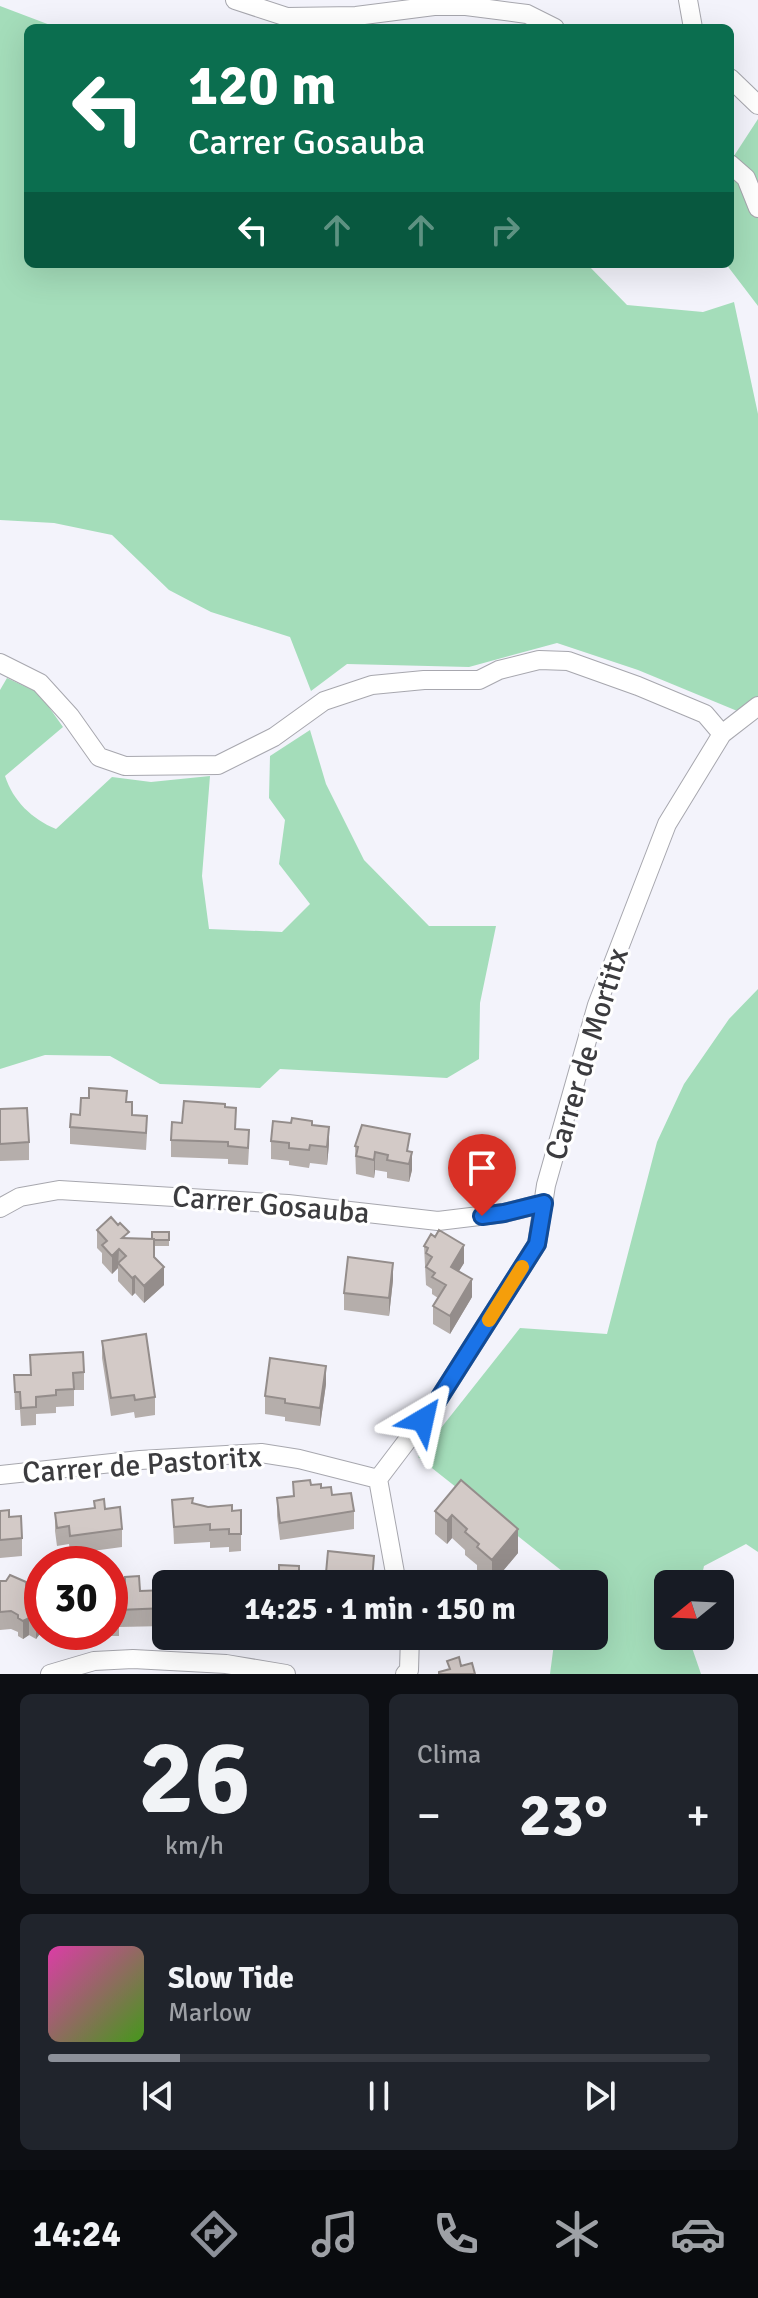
<!DOCTYPE html>
<html lang="es">
<head>
<meta charset="utf-8">
<style>
  body { margin:0; font-family:Signika,sans-serif; background:#20242c; color:#f1f3f6; height:100vh; display:flex; flex-direction:column; font-size:30px; white-space:nowrap }
  * { box-sizing:border-box; margin:0 }
  p { font-size:26px; color:#9ea1a6 }
  .icon { flex:none; width:44px; height:44px; fill:none; stroke:currentColor; stroke-width:2; stroke-linecap:round; stroke-linejoin:round }
  .map { position:relative; height:1674px; overflow:hidden }
  .side { display:flex; flex-direction:column; gap:20px; padding:20px; background:#0d0f14; flex:1 }
  .side>* { flex:none }
  .hud { position:absolute; left:24px; top:24px; width:710px; height:244px; border-radius:12px; box-shadow:0 8px 32px #0002; background:#0b6e4f; color:#fff; overflow:hidden }
  .needle { width:52px; rotate:252deg }
  .fabs { position:absolute; left:654px; top:1570px; display:grid; gap:16px }
  .fabs a { display:grid; place-items:center; width:80px; height:80px; border-radius:12px; background:#171b24; box-shadow:0 8px 32px #0002; font-size:40px }
  .speed { position:absolute; left:24px; top:1546px; display:flex; gap:16px; font-size:40px; font-weight:700; text-align:center }
  .speed>* { display:grid; place-content:center; width:104px; height:104px; border-radius:50%; background:#171b24; box-shadow:0 8px 32px #0002; line-height:1 }
  .speed .limit { border:12px solid #d22; background:#fff; color:#111 }
  .pin { position:absolute; display:grid; place-items:center; width:68px; height:68px; color:#fff; margin:-82px -34px; border-radius:50% 50% 50% 0; rotate:-45deg; box-shadow:0 0 8px #0007 }
  .pin .icon { rotate:45deg }
  .me { position:absolute; width:88px; margin:-44px; rotate:36deg; stroke-linejoin:round; filter:drop-shadow(0 0 6px #0008) }
  .turn { display:flex; align-items:center; gap:28px; height:168px; padding:0 32px; font-size:36px }
  .turn .icon { width:104px; height:104px; stroke-width:2.5 }
  .turn b { display:block; font-size:56px; line-height:68px }
  .lanes { display:flex; align-items:center; height:76px; padding:0 32px; background:#0003; justify-content:center; gap:40px; direction:ltr }
  .lanes .off { opacity:.35 }
  .big { font-size:60px; font-weight:800; line-height:1.1 }
  .side .widget { flex:1; display:flex; flex-direction:column; justify-content:center; gap:12px; min-width:0; padding:0 28px; border-radius:12px; background:#20242c }
  .side .dial { align-items:center; gap:0 }
  .dial b { font-size:104px; line-height:1 }
  .song { display:flex; align-items:center; gap:24px }
  .cover { width:96px; height:96px; border-radius:12px; background:linear-gradient(135deg,hsl(320 70% 55%),hsl(100 70% 35%)) }
  .played { height:8px; border-radius:4px; background:linear-gradient(90deg,#8c9099 20%,#363941 20%) }
  .keys { display:flex; justify-content:space-around; direction:ltr }
  .heat { display:flex; justify-content:space-between; align-items:center; font-size:44px; direction:ltr }
  .side .tiles { flex:1; display:grid; gap:20px; grid-template-columns:1fr 1fr }
  .widget:last-child { grid-column:span 2 }
  .trip { position:absolute; left:152px; top:1570px; width:456px; height:80px; border-radius:12px; background:#171b24; box-shadow:0 8px 32px #0002; font-weight:800; line-height:80px; text-align:center }
  .dock { display:flex; height:128px; justify-content:space-around; align-items:center; background:#090b0e; color:#9ea1a6 }
  .dock .icon { width:56px; height:56px }
  .dock .current { color:#8c9099 }
  .dock b { font-size:36px; color:#f1f3f6 }
  .map>svg:first-child { display:block }
  .green { fill:#a4ddba }
  .lines { fill:none; stroke-linecap:round; stroke-linejoin:round }
  .minor-casing { stroke:#a7a7ae; stroke-width:20 }
  .minor { stroke:#fff; stroke-width:18 }
  .wall { fill:#b5aeab }
  .shaded-wall { fill:#948d8b }
  .building { fill:#d3cac7; stroke:#948d8b; stroke-width:2 }
  .route-casing { stroke:#114b97; stroke-width:20 }
  .route { stroke:#1a73e8; stroke-width:14 }
  .slow { stroke:#f59e0b; stroke-width:14 }
  .labels { text-anchor:middle; dominant-baseline:central; stroke-width:6; stroke-linejoin:round; paint-order:stroke }
  .street-label { font-size:30px; fill:#3c3c3f; stroke:#fff }
</style>
</head>
<body>
<div class="map">
<svg width="758" height="1674" viewBox="0 0 758 1674">
  <rect width="100%" height="100%" fill="#f3f3fb"/>
  <path class="green" d="M0,6L58,28H28V264H587L627,305L703,312L734,302L758,414V702L747,715L638,670L557,643L469,667L347,664L311,691L290,637L211,612L169,590L112,535L54,523L0,520Z
    M758,119V306L726,264H730V162Z
    M7,678L39,693L63,727L5,776C13,801 32,819 56,829L112,777L151,782L210,776L202,876L209,929L282,932L310,904L279,864L285,820L269,798L270,756L310,730L326,784L364,860L429,926H496L480,1003L479,1059L447,1078L280,1069L260,1088L160,1084L110,1056L45,1055L0,1069V690Z
    M758,989V1552L746,1544L704,1566L700,1584H668V1636H688L701,1674H550L555,1636H594V1584H561L562,1571L418,1457L520,1328L607,1334L657,1142L684,1084L729,1019Z"/>
  <g class="lines">
    <defs>
      <path id="minor" d="M235,0L287,17L356,16L434,6H466L527,14L555,28
        M688,0L693,28
        M730,78L758,105
        M730,164L746,178L758,208
        M0,663L40,683L70,716L99,757L125,766L218,765L274,737L324,701L372,685L424,680H479L499,670L539,660L568,661L638,686L705,714L722,734
        M0,1208L20,1197L59,1190L288,1204L438,1221L504,1213L544,1203
        M0,1475L140,1460L261,1453L299,1459L378,1479
        M397,1584L378,1479L438,1400L537,1244L546,1185L597,1005L667,824L722,734L758,706
        M50,1674L94,1661L133,1659L226,1664L286,1674
        M405,1674L409,1670L410,1636"/>
    </defs>
    <use href="#minor" class="minor-casing"/>
    <use href="#minor" class="minor"/>
  </g>
  <path class="wall" d="M127,1102L132,1115L147,1134L146,1150L70,1144V1127L80,1115Z
    M225,1107L236,1129L249,1148L248,1165L228,1164V1159L171,1157V1140L182,1123Z
    M0,1109L29,1142V1160L0,1161Z
    M312,1125L329,1144L327,1165L310,1163L309,1168L289,1165V1161L271,1159V1141Z
    M355,1146L410,1152L412,1170L409,1182L387,1178V1172L375,1170L374,1178L356,1174Z
    M97,1230L129,1238L152,1239L169,1232V1246H154V1257L164,1285L144,1303L135,1293L132,1296L118,1281V1268L112,1274L102,1263V1253L97,1248Z
    M424,1246L464,1263L459,1271L472,1297L450,1334L433,1324V1306L438,1298L432,1294V1289L426,1285Z
    M393,1280L389,1316L344,1310V1293Z
    M102,1341L155,1397V1415L135,1418L134,1412L111,1416L102,1358Z
    M30,1355L84,1372V1390H74V1406L56,1407V1413L36,1414V1425L21,1426L20,1410H15L14,1375H30Z
    M326,1384L320,1426L285,1421V1417L265,1414V1396Z
    M461,1480L518,1553L492,1584L477,1570V1565L465,1555V1550L452,1538L447,1544L435,1534V1511Z
    M293,1482L321,1488L354,1511V1529L280,1540L277,1516V1498L293,1496Z
    M172,1500L232,1511L241,1510V1551L229,1552V1547L210,1548V1542L174,1544Z
    M94,1501L105,1509L122,1529V1547L70,1554L69,1544L57,1546L55,1531V1513L94,1508Z
    M0,1511L22,1538V1556L0,1558Z
    M0,1581L26,1586L42,1599V1631L36,1639L29,1635L23,1639L18,1636V1632L11,1629L0,1630Z
    M166,1590V1626L119,1627V1636H107V1632H110V1599H116L140,1591Z
    M336,1636H375L374,1644L350,1642V1637Z"/>
  <path class="shaded-wall" d="M329,1127V1144L327,1165V1147Z
    M375,1152V1170L374,1178V1160Z
    M412,1152V1170L409,1182V1164Z
    M464,1245V1263L451,1284V1267Z
    M119,1249L118,1268L112,1274V1256Z
    M393,1263V1280L389,1316V1298Z
    M164,1267V1285L144,1303V1286Z
    M135,1276V1293L132,1296V1278Z
    M472,1279V1297L450,1334V1316Z
    M326,1366V1384L320,1426V1408Z
    M452,1515V1538L447,1544V1521Z
    M518,1529V1553L492,1584V1560Z
    M42,1602V1631L36,1639V1621L39,1606Z
    M29,1618V1635L23,1639V1621Z"/>
  <path class="building" d="M89,1088L127,1091L126,1102H132V1115L147,1116L146,1133L70,1127L71,1114L80,1115L81,1098H89Z
    M184,1101L225,1104V1107L236,1108L235,1129L249,1130L248,1148L228,1146V1142L171,1140L172,1122L182,1123Z
    M27,1108L29,1142L0,1144V1109Z
    M292,1118L312,1121V1125L329,1127L327,1147L310,1145L309,1150L289,1148V1143L271,1141L273,1121L291,1123Z
    M362,1125L410,1134L407,1151L412,1152L409,1164L387,1160L388,1155L375,1152L374,1160L356,1156L358,1147L355,1146Z
    M111,1217L118,1225L120,1223L129,1232L122,1238L154,1239V1257L164,1267L144,1286L135,1276L132,1278L118,1263L126,1256L119,1249L112,1256L102,1245L107,1241L97,1230Z
    M439,1230L464,1245L451,1267L472,1279L450,1316L433,1306L446,1285L432,1277L435,1273L426,1267L432,1257L426,1253L428,1248L424,1246L431,1234L435,1237Z
    M152,1232H169V1240H154V1239H152Z
    M348,1257L393,1263L389,1298L344,1293Z
    M146,1334L155,1397L135,1400L134,1395L111,1398L102,1341Z
    M83,1352L84,1372L73,1373L74,1389L56,1390V1395L36,1397V1407L21,1408L20,1392H15L14,1375H31L30,1355Z
    M270,1358L326,1366L320,1408L285,1403V1399L265,1396Z
    M310,1480L311,1485L321,1484V1488L331,1487L332,1495L351,1493L354,1511L280,1523L277,1498L294,1496L293,1482Z
    M461,1480L518,1529L492,1560L477,1547L479,1544L465,1532L467,1529L452,1515L447,1521L435,1511Z
    M193,1498L192,1503L208,1507L232,1505V1511L241,1510V1534H229V1529L210,1530V1524L174,1527L172,1500Z
    M104,1499L105,1509L120,1507L122,1529L70,1536L69,1526L57,1528L55,1513L95,1508L94,1501Z
    M9,1510V1517L21,1516L22,1538L0,1540V1511Z
    M328,1551L374,1556L372,1581L378,1582V1584H325Z
    M279,1565L299,1566V1575L306,1576V1584H251V1577L279,1579Z
    M10,1575L26,1582V1586L37,1592L35,1595L42,1599V1602L39,1606L42,1608V1613L36,1621L29,1618L23,1621L18,1618V1615L11,1611L0,1612V1581H6Z
    M139,1576L140,1591L166,1590V1608L119,1610V1618H110V1599H116V1590H125V1577Z
    M459,1657L461,1666L472,1663L475,1674H439V1672L450,1669L447,1661Z"/>
  <g class="lines">
    <defs>
      <path id="route" d="M423,1420L438,1400L537,1244L544,1203L504,1213L482,1216"/>
    </defs>
    <use href="#route" class="route-casing"/>
    <use href="#route" class="route"/>
    <path class="slow" d="M489,1320L522,1267"/>
  </g>
  <g class="labels">
    <g class="street-label">
      <text transform="translate(587 1054) rotate(-73)">Carrer de Mortitx</text>
      <text transform="translate(271 1205) rotate(5)">Carrer Gosauba</text>
      <text transform="translate(142 1465) rotate(-4)">Carrer de Pastoritx</text>
    </g>
  </g>
</svg>
<div class="fabs">
<a><svg class="needle" viewBox="-14 -14 28 28"><path d="M0-13l5 13h-10z" fill="#e53935"/><path d="M0 13l5-13h-10z" fill="#9ea1a6"/></svg></a>
</div>
<div class="speed"><div class="limit">30</div></div>
<div class="pin" style="left:482px;top:1216px;background:#d93025"><svg class="icon" aria-label="arrive" viewBox="0 0 24 24"><path d="M6 21V4h12l-3 4 3 4H6"/></svg></div>
<svg class="me" style="left:423px;top:1420px" viewBox="-20 -20 40 40"><path d="M0-17L14 15 0 8-14 15z" fill="#1a73e8" stroke="#fff" stroke-width="4"/></svg>
<div class="trip">14:25 · 1 min · 150 m</div>
<div class="hud">
<div class="turn"><svg class="icon" aria-label="left" viewBox="0 0 24 24"><path d="M17 20v-9H6M10 6l-5 5 5 5"/></svg><div><b>120 m</b>Carrer Gosauba</div></div>
<div class="lanes"><svg class="icon" aria-label="left" viewBox="0 0 24 24"><path d="M17 20v-9H6M10 6l-5 5 5 5"/></svg><svg class="icon off" aria-label="ahead" viewBox="0 0 24 24"><path d="M12 20V5M6 11l6-6 6 6"/></svg><svg class="icon off" aria-label="ahead" viewBox="0 0 24 24"><path d="M12 20V5M6 11l6-6 6 6"/></svg><svg class="icon off" aria-label="right" viewBox="0 0 24 24"><path d="M7 20v-9h11M14 6l5 5-5 5"/></svg></div>
</div>
</div>
<section class="side">
<div class="tiles">
<div class="widget dial"><b>26</b><p>km/h</p></div>
<div class="widget"><p>Clima</p>
<div class="heat"><a>−</a><b class="big">23°</b><a>+</a></div>
</div>
<div class="widget">
<div class="song"><i class="cover"></i><div><b>Slow Tide</b><p>Marlow</p></div></div>
<div class="played"></div>
<div class="keys"><svg class="icon" aria-label="previous" viewBox="0 0 24 24"><path d="M18 5L8 12l10 7zM5 5v14"/></svg><svg class="icon" aria-label="pause" viewBox="0 0 24 24"><path d="M8 5v14M16 5v14"/></svg><svg class="icon" aria-label="next" viewBox="0 0 24 24"><path d="M6 5l10 7-10 7zM19 5v14"/></svg></div>
</div>
</div>
</section>
<nav class="dock">
<b>14:24</b>
<svg class="icon current" aria-label="directions" viewBox="0 0 24 24"><path d="M12 3l9 9-9 9-9-9zM9 14v-3h6M13 9l2 2-2 2"/></svg>
<svg class="icon" aria-label="music" viewBox="0 0 24 24"><path d="M9 18V5l10-2v13"/><circle cx="6" cy="18" r="3"/><circle cx="16" cy="16" r="3"/></svg>
<svg class="icon" aria-label="phone" viewBox="0 0 24 24"><path d="M5 4h4l2 5-3 2q2 4 5 5l2-3 5 2v4C11 20 4 13 5 4z"/></svg>
<svg class="icon" aria-label="climate" viewBox="0 0 24 24"><path d="M12 3v18M4 7l16 10M4 17L20 7"/></svg>
<svg class="icon" aria-label="car" viewBox="0 0 24 24"><path d="M5 17H2v-5l4-1 3-4h7l3 4 3 1v5h-3M9 17h6M6 11h13"/><circle cx="7" cy="17" r="2"/><circle cx="17" cy="17" r="2"/></svg>
</nav>
</body>
</html>
